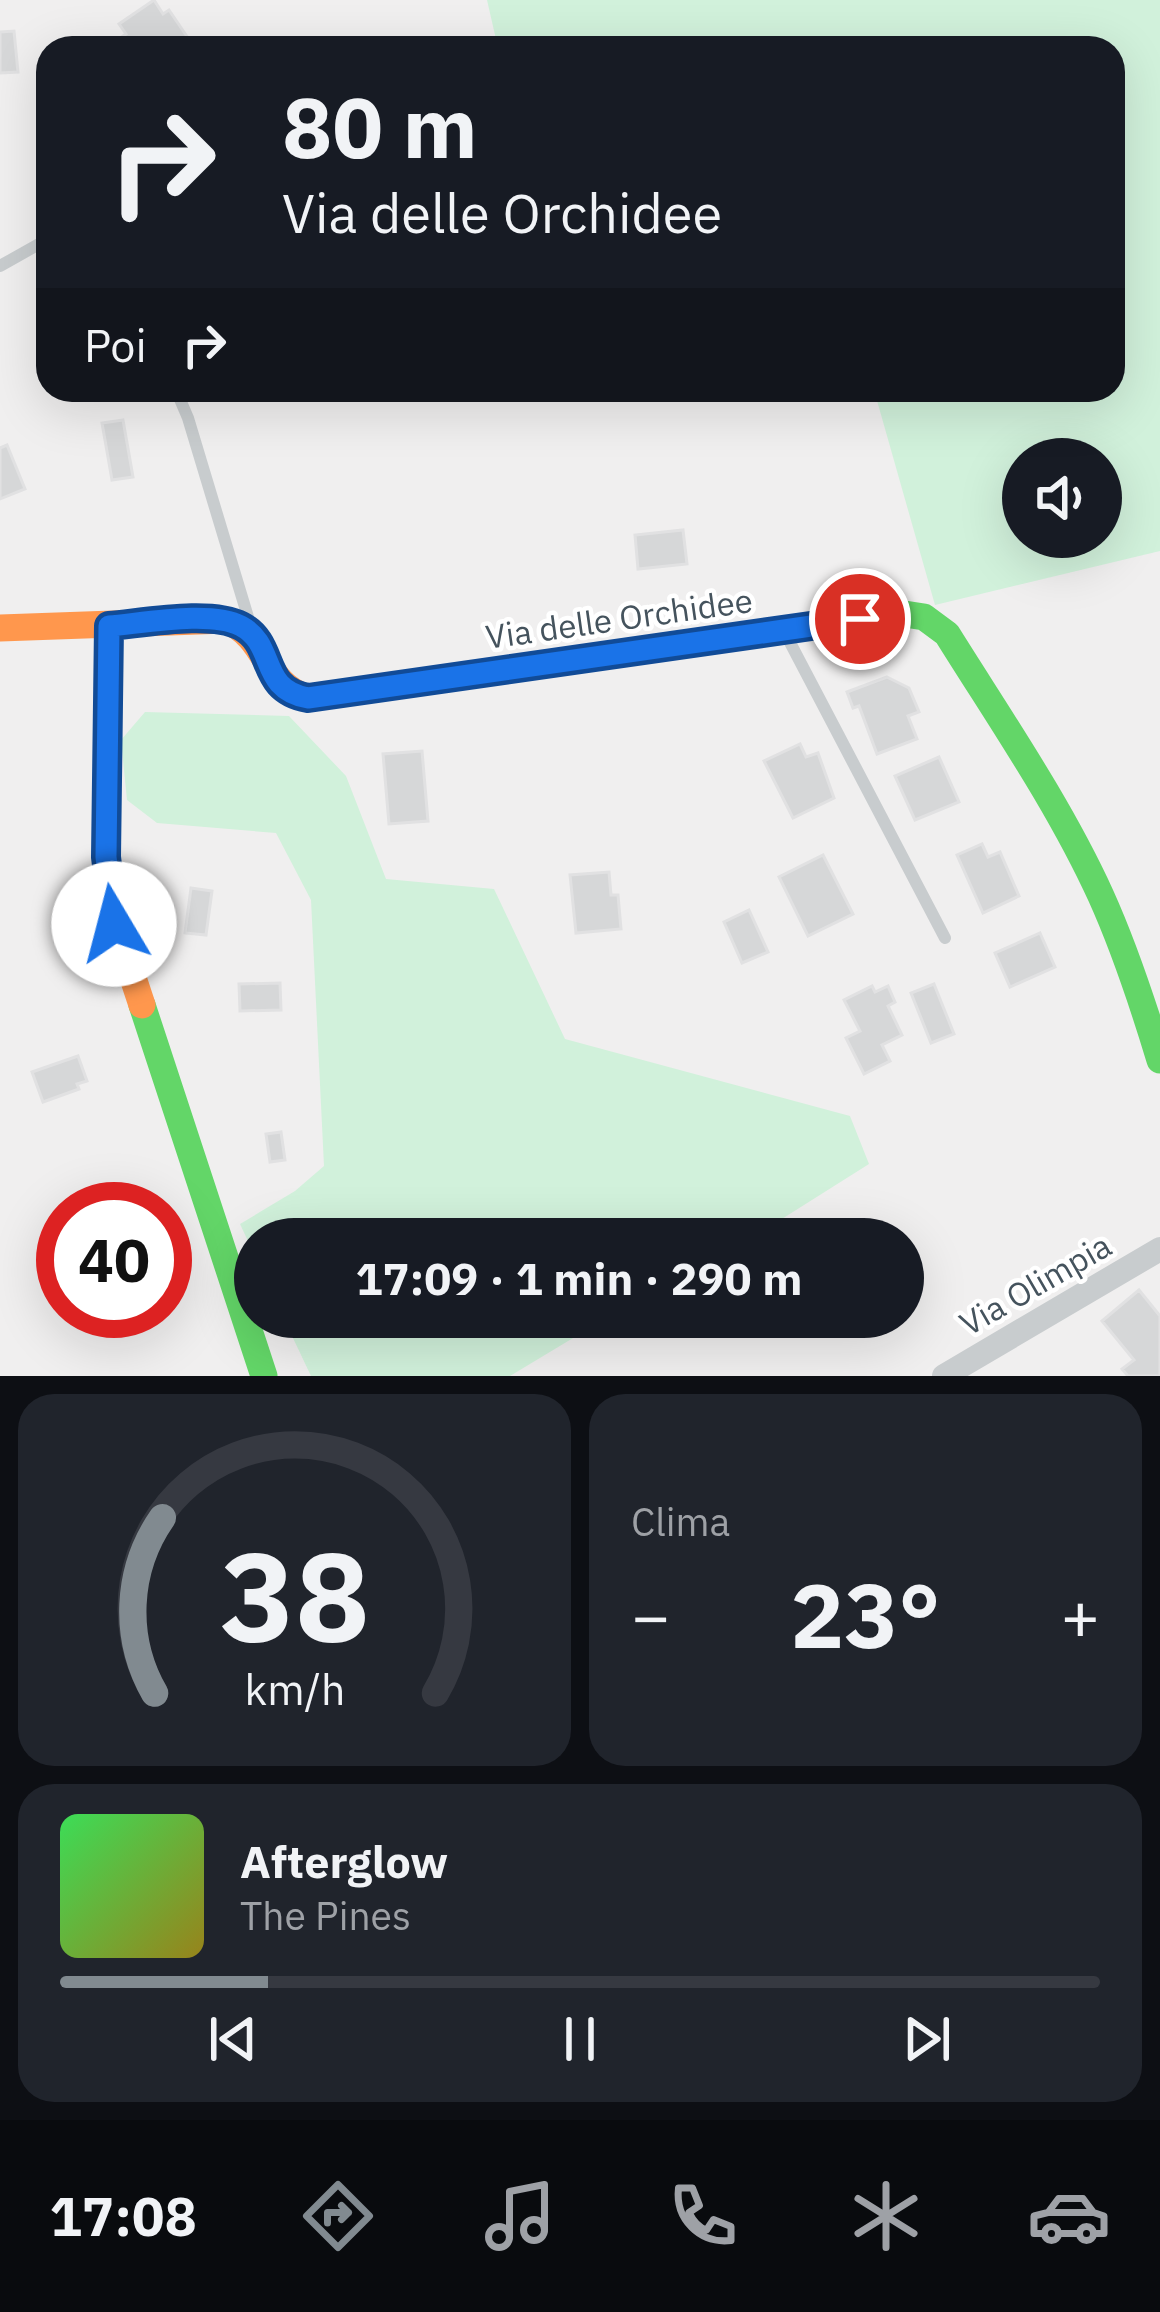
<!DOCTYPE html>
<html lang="it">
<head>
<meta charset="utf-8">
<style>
  body { margin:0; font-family:"IBM Plex Sans",sans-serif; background:#20242c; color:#f1f3f6; height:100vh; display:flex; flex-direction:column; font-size:45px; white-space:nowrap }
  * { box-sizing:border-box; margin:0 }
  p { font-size:39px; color:#9ea1a6 }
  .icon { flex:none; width:66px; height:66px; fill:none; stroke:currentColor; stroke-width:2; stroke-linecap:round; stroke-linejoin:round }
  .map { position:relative; height:1376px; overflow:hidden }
  .details { display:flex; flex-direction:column; gap:18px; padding:18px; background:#0d0f14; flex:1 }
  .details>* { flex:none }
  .top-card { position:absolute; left:36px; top:36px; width:1089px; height:366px; border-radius:36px; box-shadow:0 12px 48px #0002; background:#171b24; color:#f1f3f6; overflow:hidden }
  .tools { position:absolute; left:1002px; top:438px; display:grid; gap:24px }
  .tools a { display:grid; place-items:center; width:120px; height:120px; border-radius:50%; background:#171b24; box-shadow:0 12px 48px #0002; font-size:60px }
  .speed { position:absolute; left:36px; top:1182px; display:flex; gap:24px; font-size:60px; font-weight:700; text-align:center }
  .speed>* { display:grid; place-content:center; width:156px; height:156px; border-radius:50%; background:#171b24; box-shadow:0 12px 48px #0002; line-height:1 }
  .speed .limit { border:18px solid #d22; background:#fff; color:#111 }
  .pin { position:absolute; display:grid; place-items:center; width:102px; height:102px; color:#fff; margin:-51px; border:6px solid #fff; border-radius:50%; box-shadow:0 3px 12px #0007 }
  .me { position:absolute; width:132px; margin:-66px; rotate:352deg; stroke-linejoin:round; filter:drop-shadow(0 0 9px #0008) }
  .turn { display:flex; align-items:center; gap:42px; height:252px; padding:0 48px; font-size:54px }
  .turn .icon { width:156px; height:156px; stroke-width:2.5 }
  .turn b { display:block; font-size:84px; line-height:102px }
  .then { display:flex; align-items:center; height:114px; padding:0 48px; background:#0003; gap:24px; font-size:45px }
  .big { font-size:90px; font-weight:700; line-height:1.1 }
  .details .tile { flex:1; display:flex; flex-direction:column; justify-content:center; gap:18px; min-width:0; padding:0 42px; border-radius:36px; background:#20242c }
  .details .dial { align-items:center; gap:0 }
  .dial svg { height:312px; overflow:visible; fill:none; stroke:#363941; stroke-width:7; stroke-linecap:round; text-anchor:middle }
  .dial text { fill:#f1f3f6; stroke:none }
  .song { display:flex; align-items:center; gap:36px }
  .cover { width:144px; height:144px; border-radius:18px; background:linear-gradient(135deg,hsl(130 70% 55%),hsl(50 70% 35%)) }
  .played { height:12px; border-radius:6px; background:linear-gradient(90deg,#818a90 20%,#363941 20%) }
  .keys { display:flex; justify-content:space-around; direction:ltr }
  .heat { display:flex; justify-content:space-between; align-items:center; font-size:66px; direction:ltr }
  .details .tiles { flex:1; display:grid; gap:18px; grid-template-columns:1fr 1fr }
  .tile:last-child { grid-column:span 2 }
  .trip { position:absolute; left:234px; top:1218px; width:690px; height:120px; border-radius:60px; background:#171b24; box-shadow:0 12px 48px #0002; font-weight:700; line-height:120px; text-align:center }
  .tabs { display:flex; height:192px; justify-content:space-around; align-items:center; background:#090b0e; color:#9ea1a6 }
  .tabs .icon { width:84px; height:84px }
  .tabs .selected { color:#818a90 }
  .tabs b { font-size:54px; color:#f1f3f6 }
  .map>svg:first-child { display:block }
  .green { fill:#d1f1db; fill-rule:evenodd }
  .building { fill:#d6d7d8; stroke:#e1e1e2; stroke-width:3 }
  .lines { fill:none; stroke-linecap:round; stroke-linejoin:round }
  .lane { stroke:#c8ccce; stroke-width:12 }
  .street { stroke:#c8ccce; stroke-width:24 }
  .fast { stroke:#63d668; stroke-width:27 }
  .slow { stroke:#ff974d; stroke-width:27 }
  .route-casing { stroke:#114b97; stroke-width:30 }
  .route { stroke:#1a73e8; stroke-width:21 }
  .labels { text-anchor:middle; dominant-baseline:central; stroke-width:9; stroke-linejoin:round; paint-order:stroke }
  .street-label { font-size:33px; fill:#45535d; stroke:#fff }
</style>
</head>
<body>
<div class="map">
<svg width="1160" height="1376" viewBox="0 0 1160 1376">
  <rect width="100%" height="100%" fill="#f0efef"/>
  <path class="green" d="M487,0H1160V551L935,605L874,390H1113V48H498ZM1023,459H1101V537H1023Z
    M145,712L289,716L346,776L386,879L494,889L565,1039L850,1116L869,1164L750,1239H255V1256L240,1224L295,1191L324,1166L311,900L276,833L157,823L127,800L121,740Z
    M283,1317H608L510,1376H311Z"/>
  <path class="building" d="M154,0L163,14L169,10L188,38L173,48H105L126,34L119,24Z
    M14,31L18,72L0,73V32Z
    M123,420L133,477L112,480L102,423Z
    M7,445L25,489L0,499V448Z
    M683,530L687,564L638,569L635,535Z
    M887,677L909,688L919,712L908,716L917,739L877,754L859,706L853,708L847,692Z
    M800,744L806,757L818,753L834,798L793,818L764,761Z
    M422,751L428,821L389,824L383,754Z
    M939,757L959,802L915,820L895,776Z
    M982,844L988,857L1000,852L1019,896L983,913L957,855Z
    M823,855L853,914L808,936L779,877Z
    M609,872L611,895H618L621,929L576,933L570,875Z
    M191,888L212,891L206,935L185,933Z
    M749,910L768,952L742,963L724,922Z
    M1040,933L1055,967L1010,987L995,953Z
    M280,983L281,1010L240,1011L239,984Z
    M934,984L954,1034L931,1043L911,993Z
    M872,986L875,992L888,986L895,1002L888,1006L902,1035L882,1045L890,1061L864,1074L846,1038L860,1031L844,1000Z
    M78,1056L87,1081L77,1084L79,1089L43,1102L32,1072Z
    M281,1132L285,1160L270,1162L266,1134Z
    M1139,1290L1160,1316V1376H1128L1122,1369L1134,1360L1102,1321Z
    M770,1317H827V1318L773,1331Z"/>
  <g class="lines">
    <path class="lane" d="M0,266L48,239
      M176,390L188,418L251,627
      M784,631L945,938"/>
    <path class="street" d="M944,1376L1160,1249"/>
    <path class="fast" d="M796,628L898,613L924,617L947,634C1000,719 1059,804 1101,896C1125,949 1143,1004 1160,1060
      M142,1005L264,1376"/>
    <path class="slow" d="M109,625L106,857L112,914L142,1005
      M0,628L226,620C270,640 262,683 308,698L796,628"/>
  </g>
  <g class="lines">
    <defs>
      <path id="route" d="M114,924L106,857L109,626C144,623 211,610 241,626C277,645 258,689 308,698L860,619"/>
    </defs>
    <use href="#route" class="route-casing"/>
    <use href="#route" class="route"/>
  </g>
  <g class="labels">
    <g class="street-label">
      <text transform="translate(619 618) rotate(-8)">Via delle Orchidee</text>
      <text transform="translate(1035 1284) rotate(-30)">Via Olimpia</text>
    </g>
  </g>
</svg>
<div class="tools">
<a><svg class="icon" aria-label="sound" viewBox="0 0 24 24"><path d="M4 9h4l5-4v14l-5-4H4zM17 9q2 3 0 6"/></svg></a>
</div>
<div class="speed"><div class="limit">40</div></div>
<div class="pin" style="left:860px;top:619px;background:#d93025"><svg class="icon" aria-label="arrive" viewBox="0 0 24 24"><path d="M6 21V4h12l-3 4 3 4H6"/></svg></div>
<svg class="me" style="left:114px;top:924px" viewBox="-20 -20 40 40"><circle r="19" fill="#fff"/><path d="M0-13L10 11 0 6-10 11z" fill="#1a73e8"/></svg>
<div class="trip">17:09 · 1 min · 290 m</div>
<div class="top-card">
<div class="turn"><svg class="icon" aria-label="right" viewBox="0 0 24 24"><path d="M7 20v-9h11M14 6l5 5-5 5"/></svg><div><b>80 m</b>Via delle Orchidee</div></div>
<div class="then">Poi<svg class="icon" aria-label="right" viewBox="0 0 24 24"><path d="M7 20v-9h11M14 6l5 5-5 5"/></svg></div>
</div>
</div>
<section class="details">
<div class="tiles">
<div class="tile dial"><svg viewBox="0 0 100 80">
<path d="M14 69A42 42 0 1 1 86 69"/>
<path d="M14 69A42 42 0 0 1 16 24" stroke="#818a90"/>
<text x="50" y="56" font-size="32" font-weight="700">38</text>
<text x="50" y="72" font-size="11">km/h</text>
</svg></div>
<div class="tile"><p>Clima</p>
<div class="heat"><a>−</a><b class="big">23°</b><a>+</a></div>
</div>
<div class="tile">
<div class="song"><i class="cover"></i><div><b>Afterglow</b><p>The Pines</p></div></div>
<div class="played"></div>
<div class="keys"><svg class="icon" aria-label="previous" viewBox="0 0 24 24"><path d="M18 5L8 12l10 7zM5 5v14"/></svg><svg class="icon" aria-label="pause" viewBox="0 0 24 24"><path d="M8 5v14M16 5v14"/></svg><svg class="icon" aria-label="next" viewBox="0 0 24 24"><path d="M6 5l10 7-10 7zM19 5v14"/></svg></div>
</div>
</div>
</section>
<nav class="tabs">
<b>17:08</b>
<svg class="icon selected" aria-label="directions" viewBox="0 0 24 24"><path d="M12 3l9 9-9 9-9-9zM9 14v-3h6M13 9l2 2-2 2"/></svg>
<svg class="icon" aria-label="music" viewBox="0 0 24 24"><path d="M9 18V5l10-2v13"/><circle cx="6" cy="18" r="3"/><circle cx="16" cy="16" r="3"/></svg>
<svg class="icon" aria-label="phone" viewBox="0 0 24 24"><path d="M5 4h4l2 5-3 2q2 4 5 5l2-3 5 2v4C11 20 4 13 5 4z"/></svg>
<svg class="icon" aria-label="climate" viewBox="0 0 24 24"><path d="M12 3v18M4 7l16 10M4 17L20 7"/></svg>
<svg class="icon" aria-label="car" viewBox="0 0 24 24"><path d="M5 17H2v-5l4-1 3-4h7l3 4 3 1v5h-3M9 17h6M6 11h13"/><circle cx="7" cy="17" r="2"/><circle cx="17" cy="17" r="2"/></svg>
</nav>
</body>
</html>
